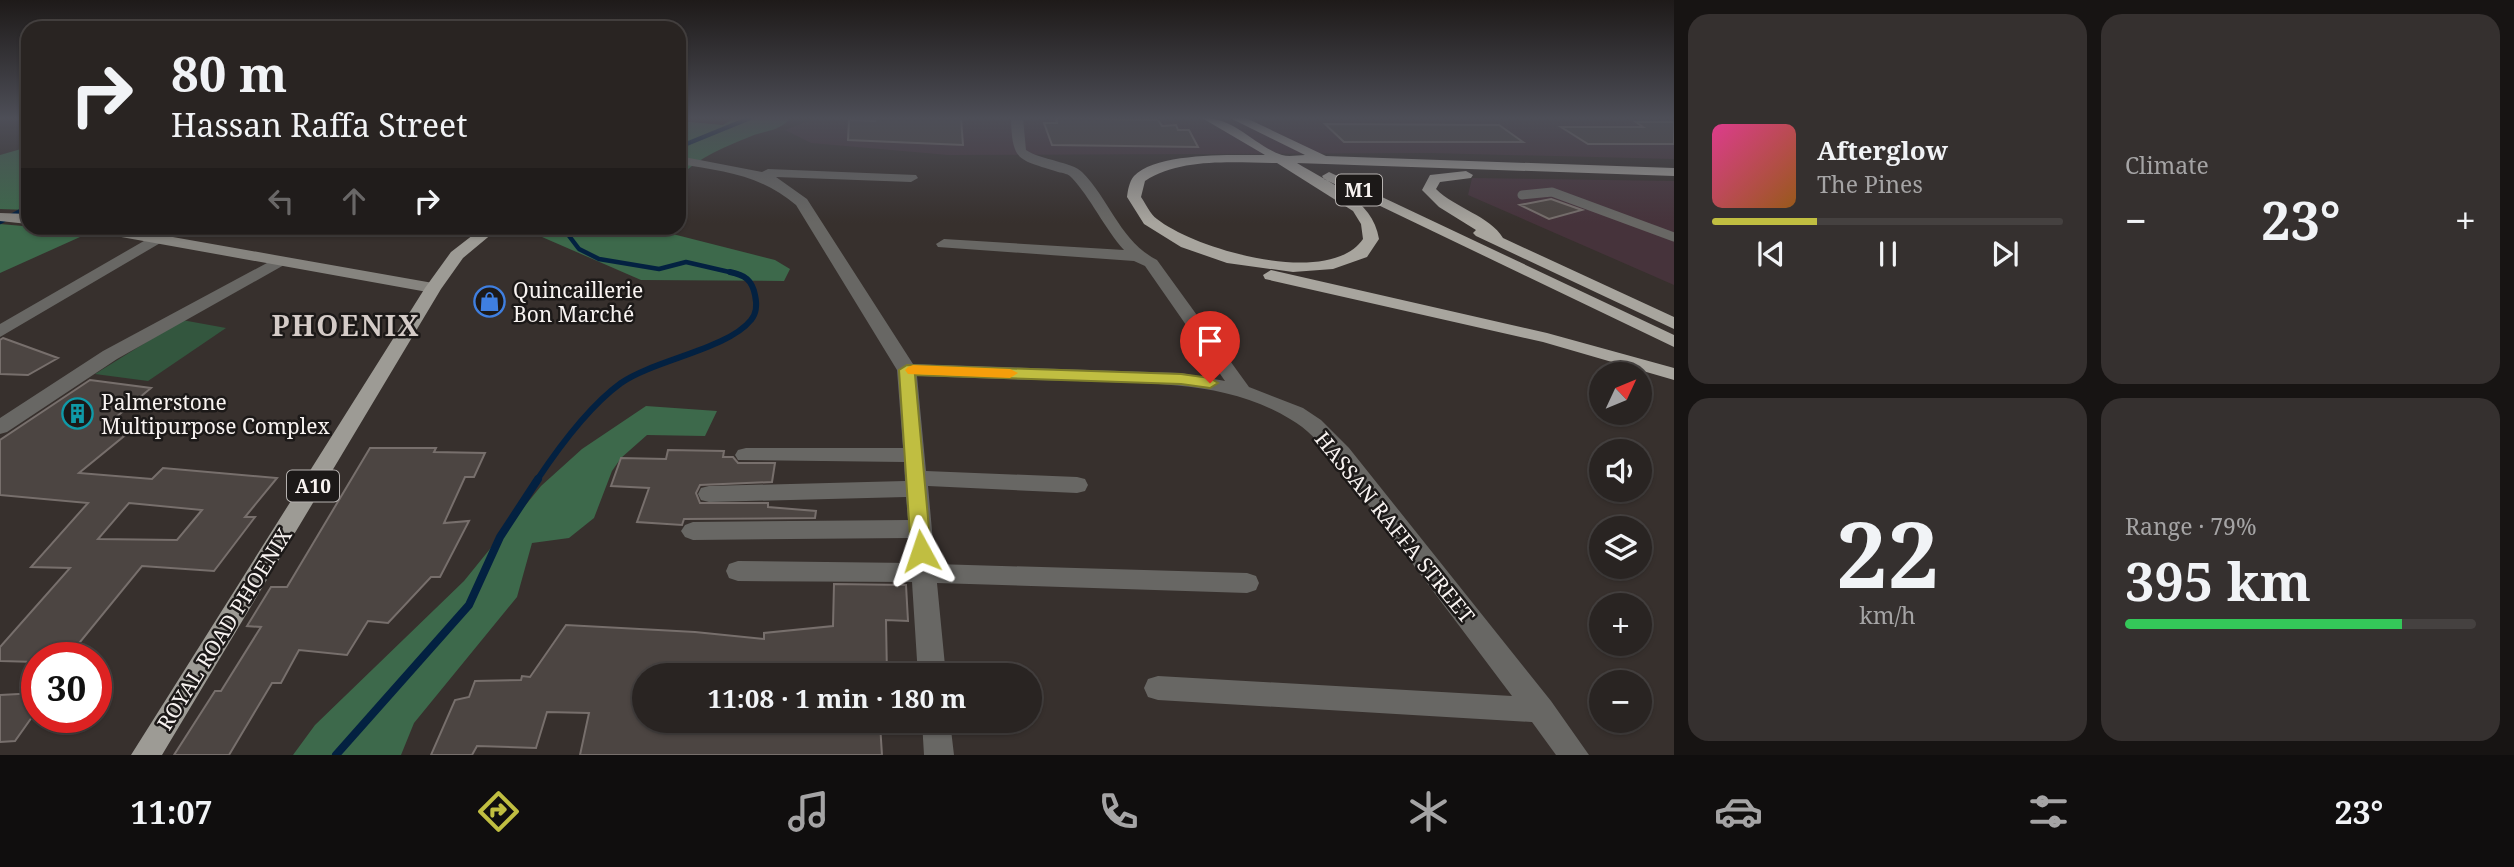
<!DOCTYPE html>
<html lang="en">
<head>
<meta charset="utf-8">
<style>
  body { margin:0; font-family:"Noto Serif",serif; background:#35302f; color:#f1f3f6; height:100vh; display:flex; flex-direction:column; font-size:26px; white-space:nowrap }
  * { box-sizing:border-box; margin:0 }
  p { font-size:23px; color:#a5a4a5 }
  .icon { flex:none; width:38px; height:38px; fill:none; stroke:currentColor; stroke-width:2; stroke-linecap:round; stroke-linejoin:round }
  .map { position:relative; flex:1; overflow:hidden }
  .panel { display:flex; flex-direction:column; gap:14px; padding:14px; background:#171413; width:840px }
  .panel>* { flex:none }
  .top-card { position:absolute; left:21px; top:21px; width:665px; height:214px; border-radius:21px; box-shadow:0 2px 5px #0004,0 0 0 2px #454140; background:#292422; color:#f1f3f6; overflow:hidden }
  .needle { width:46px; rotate:46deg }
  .fabs { position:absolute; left:1589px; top:362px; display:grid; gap:14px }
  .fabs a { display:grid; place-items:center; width:63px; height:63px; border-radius:50%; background:#292422; box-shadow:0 2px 5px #0004,0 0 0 2px #454140; font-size:35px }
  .speed { position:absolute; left:21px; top:642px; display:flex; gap:14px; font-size:35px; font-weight:700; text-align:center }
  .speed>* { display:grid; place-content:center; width:91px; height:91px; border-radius:50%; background:#292422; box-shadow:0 2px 5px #0004,0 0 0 2px #454140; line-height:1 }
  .speed .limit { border:10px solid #d22; background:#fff; color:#111 }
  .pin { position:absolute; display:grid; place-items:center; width:60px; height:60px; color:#fff; margin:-72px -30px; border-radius:50% 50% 50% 0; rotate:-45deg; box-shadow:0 0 7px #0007 }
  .pin .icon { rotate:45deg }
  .me { position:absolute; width:77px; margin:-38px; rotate:355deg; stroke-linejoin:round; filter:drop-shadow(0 0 5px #0008) }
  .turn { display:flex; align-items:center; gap:24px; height:147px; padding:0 35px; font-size:32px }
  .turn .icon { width:91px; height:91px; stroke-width:2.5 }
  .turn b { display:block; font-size:49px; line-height:60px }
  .lanes { display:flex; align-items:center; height:66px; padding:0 35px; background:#0003; justify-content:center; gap:35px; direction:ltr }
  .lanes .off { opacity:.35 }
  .big { font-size:52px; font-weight:700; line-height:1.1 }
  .panel .tile { flex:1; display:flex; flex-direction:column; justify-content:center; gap:10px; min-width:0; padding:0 24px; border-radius:21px; background:#35302f }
  .panel .dial { align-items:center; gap:0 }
  .dial b { font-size:91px; line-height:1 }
  .song { display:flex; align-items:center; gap:21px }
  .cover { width:84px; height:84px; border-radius:10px; background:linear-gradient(135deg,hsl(330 70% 55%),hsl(30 70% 35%)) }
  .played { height:7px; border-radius:4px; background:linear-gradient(90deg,#c0be41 30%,#454140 30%) }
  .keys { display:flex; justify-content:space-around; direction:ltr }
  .heat { display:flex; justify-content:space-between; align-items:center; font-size:38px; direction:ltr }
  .charge { height:10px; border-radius:5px; background:linear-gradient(90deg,#34c759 79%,#454140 0) }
  .panel .tiles { flex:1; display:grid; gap:14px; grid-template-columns:repeat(2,1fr) }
  .trip { position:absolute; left:632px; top:663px; width:410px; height:70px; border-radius:35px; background:#292422; box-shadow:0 2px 5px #0004,0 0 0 2px #454140; font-weight:700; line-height:70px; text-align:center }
  .menu { display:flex; height:112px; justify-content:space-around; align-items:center; background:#100e0e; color:#a5a4a5 }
  .menu .icon { width:49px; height:49px }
  .menu .selected { color:#c0be41 }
  .menu b { font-size:32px; color:#f1f3f6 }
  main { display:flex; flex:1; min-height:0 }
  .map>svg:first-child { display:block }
  .industrial { fill:#46333b }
  .green { fill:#33563e }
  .forest { fill:#3d694b }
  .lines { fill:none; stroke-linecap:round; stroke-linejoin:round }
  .stream-far2 { stroke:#032141; stroke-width:4.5 }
  .stream-far1 { stroke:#032141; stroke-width:6 }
  .stream { stroke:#032141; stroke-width:8 }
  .building { fill:#4c4542; stroke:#776f6c; stroke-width:2; fill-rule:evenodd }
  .service { stroke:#686764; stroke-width:9 }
  .minor { fill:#686764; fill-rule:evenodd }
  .secondary { fill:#86847f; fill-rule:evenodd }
  .primary { fill:#9d9b95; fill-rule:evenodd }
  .trunk { fill:#a8a59e; fill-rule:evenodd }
  .route { fill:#c0be41; stroke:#7d7c2a; stroke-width:2 }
  .slow { fill:#f59e0b }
  .labels { text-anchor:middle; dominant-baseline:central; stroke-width:5; stroke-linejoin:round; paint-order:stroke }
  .shield { fill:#1c1918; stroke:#b6b2b0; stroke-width:2 }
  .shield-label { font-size:19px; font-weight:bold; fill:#f8f3f1 }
  .poi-label { font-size:21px; fill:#f8f3f1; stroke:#1c1918; text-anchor:start }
  .street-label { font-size:21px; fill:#f8f3f1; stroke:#1c1918 }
  .district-label { font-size:28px; font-weight:bold; letter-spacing:2px; fill:#d4cbc7; stroke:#1c1918 }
</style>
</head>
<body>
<main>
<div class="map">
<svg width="1674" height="755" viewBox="0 0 1674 755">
  <rect width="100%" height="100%" fill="#37302d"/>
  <path class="industrial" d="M816,118H1674V159L1429,153L948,155L811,143L785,130Z
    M1472,178L1674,181V285L1468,195Z"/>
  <path class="green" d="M182,320L226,328L148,381L95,374Z"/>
  <path class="forest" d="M734,118H788L789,120C779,130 767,131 754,135C729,145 696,158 679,178V121L723,125Z
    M28,147V210L0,209V155Z
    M0,224L80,231V237L0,273Z
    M535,228H649L775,260L790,269L784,281L641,280L542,237Z
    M646,406L717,411L705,436L647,435L621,458L612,471L594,518L569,538L532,543L517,597L414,723L401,755H293L315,725L464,581L541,486L582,449Z"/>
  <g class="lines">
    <path class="stream-far2" d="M679,147L750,118
      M0,222L28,207
      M563,228L579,249L599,259L659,269L686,262L738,274"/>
    <path class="stream-far1" d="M537,480C559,447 588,407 621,383C654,360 728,349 751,320C757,313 757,304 755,295C752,280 745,275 730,272"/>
    <path class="stream" d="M336,755L469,605L500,537L538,479"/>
  </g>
  <path class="building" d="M876,118H961L963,145L848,140L849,120L875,121Z
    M1056,118L1158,120L1162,126L1176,125L1178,130H1189L1198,147L1052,145L1044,123H1057Z
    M1636,122H1674V144H1588L1561,127H1643Z
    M1325,124L1499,125L1523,142H1344Z
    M1551,199L1582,210L1549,219L1520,205Z
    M3,338L58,358L28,375L0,374V340Z
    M90,380L151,388L109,423L134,428L79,473L152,479L163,468L277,478L245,517H255L214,571L142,566L67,658H37V662L0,661V647L70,568L31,567L88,503L0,495V440ZM129,503L202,510L177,540L98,539Z
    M370,448H436L434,452L485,453L474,477H465L444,523L469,521L440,577H431L388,623L368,621L347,655L299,650L281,683H272L229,755H174L215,691H221L261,627L247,626L271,587H287Z
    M668,450L724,451L723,457H733L738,463H775L772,482L700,485L696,493L700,503H768V507L816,511L815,518L684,519L682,525L637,522L649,488L611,486L621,458L666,459Z
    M834,584L906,585L908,621L886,620L887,676L835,674V672L644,676V721H822V724H880L882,755H580L589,713L547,712L536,748L477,746L472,755H431L455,700L469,697L475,681L521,680L522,676L530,677L566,625L695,632L764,639V633L833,626Z
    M37,693V710L15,741L0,742V695Z"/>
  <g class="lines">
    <path class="service" d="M1522,195L1552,192L1674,237"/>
    <path class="minor" d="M1011,118H1023L1026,150C1041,160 1072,162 1082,172C1110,200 1120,241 1157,260L1249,387L1303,408L1321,420L1349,448L1551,701L1589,755H1556L1532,722L1158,700L1148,697L1144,688L1148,679L1158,676L1512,696L1333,458C1320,444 1308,429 1290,419C1227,380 1150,384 1078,381C1024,380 971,378 917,376L926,471L1077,477L1085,479L1088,485L1085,491L1077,493L928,486L935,564L1247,573L1256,576L1259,583L1256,590L1247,593L937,583L946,676H918L912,582L738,581L729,578L726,571L729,564L738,561L911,563L909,538L693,540L685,537L681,531L685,525L693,522L908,520L906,497L709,502L701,500L698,494L701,488L709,486L905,481L904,462L738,460L735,455L738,450L746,448H903L897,370L796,205C761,175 723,171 679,164V156L762,172L768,169L916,175L918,178L911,182L776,177L807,199L913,364L1181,373L1225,381L1145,266L1134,261L938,247L936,244L944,239L1124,250C1105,229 1090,197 1072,178C1069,174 1063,173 1058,172C1018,159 1012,162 1011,118Z
      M156,234L162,236L164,239L162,242L0,337V324Z
      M278,257L286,262L284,265L117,359L7,432L0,434V418L103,351Z
      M922,721H950L954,755H924Z"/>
    <path class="secondary" d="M0,213L28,214V224L0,221Z
      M91,228H122L433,283L441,288L433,293L99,233Z"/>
    <path class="primary" d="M482,228H499L463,258L441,289L162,755H131L425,288L451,252Z"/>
    <path class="trunk" d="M1202,118C1235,117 1253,145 1282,155C1289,157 1298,155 1305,155L1230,118H1246L1326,156L1674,168V176L1297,163C1329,183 1373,199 1379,239L1367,257L1333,269L1293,272L1227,263L1181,247L1144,224L1127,197C1128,190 1129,182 1134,176C1156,152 1233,155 1265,155ZM1277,163L1353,211L1361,224L1363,239C1330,288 1196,250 1157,219C1150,214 1146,204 1141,197L1145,181C1182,157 1235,163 1277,163Z
      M1466,171L1473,175L1471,178L1440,182L1436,189C1455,208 1490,216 1503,238L1674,317V329L1476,236L1473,233L1476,230L1439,207L1422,190L1430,175Z
      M1329,172L1674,335V347L1324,179L1322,176Z
      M1271,270L1547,333L1674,368V380L1543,342L1265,279L1263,275Z"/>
  </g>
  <linearGradient id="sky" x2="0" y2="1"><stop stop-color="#1e1a19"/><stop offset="0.53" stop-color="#4d4e57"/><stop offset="1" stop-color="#4d4e57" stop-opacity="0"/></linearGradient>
  <rect width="1674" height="223" fill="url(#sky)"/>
  <path class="route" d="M907,365L1181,374L1210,378L1218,383L1210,388L1181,384L915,375L931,551L928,556L921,558L914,556L911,551L899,370Z"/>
  <path class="slow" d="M913,365L1010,369L1018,373L1010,378L908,374L905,370L908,367Z"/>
  <defs>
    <symbol id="shop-ring" viewBox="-11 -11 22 22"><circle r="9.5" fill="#1c1918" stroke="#3f7fe0" stroke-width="1.5"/><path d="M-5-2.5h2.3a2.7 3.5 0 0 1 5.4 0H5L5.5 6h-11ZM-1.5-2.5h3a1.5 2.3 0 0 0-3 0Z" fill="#3f7fe0"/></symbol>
    <symbol id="building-ring" viewBox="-11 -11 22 22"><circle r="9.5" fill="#1c1918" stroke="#0f9aa8" stroke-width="1.5"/><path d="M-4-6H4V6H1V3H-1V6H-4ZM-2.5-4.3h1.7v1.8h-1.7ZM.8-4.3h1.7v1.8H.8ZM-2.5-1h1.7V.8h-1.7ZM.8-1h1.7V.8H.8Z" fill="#0f9aa8"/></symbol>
  </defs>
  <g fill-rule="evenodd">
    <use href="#shop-ring" x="472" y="284" width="35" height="35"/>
    <use href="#building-ring" x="60" y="396" width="35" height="35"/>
  </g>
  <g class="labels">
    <g class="shield">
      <rect x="1336" y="174.5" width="46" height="31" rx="5"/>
      <rect x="287" y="470.5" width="52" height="31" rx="5"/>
    </g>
    <g class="shield-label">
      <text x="1359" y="190">M1</text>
      <text x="313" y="486">A10</text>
    </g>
    <g class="poi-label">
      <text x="513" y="290">Quincaillerie<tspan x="513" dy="24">Bon Marché</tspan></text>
      <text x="101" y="402">Palmerstone<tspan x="101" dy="24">Multipurpose Complex</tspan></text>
    </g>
    <g class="street-label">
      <text transform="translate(1395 527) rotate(51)">HASSAN RAFFA STREET</text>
      <text transform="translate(224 629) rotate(-58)">ROYAL ROAD PHOENIX</text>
    </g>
    <g class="district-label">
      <text x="346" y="325">PHOENIX</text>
    </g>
  </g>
</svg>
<div class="fabs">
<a><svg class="needle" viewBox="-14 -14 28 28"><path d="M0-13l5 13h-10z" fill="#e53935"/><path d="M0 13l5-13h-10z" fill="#a5a4a5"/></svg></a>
<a><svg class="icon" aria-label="sound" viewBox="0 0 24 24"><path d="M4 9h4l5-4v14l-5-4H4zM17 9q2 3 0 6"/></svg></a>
<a><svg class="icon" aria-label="layers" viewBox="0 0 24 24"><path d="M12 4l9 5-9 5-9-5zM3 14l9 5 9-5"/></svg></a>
<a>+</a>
<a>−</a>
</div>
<div class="speed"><div class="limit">30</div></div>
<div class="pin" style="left:1210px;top:383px;background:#d93025"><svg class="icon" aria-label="arrive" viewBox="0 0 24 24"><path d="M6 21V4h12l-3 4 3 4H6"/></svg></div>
<svg class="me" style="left:921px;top:551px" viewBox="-20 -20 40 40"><path d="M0-17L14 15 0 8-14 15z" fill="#c0be41" stroke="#fff" stroke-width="4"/></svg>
<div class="trip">11:08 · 1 min · 180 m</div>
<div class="top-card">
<div class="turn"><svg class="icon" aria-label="right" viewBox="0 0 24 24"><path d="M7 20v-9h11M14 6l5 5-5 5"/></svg><div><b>80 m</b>Hassan Raffa Street</div></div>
<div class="lanes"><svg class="icon off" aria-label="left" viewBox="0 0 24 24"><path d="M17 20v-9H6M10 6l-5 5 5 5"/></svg><svg class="icon off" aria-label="ahead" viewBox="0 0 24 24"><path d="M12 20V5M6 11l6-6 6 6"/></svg><svg class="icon" aria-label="right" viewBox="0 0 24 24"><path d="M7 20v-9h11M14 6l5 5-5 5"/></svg></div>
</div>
</div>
<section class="panel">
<div class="tiles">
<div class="tile">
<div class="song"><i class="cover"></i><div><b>Afterglow</b><p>The Pines</p></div></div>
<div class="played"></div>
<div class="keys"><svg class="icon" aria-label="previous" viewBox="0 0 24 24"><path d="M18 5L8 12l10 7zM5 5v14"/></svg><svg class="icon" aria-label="pause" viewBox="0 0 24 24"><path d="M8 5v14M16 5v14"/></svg><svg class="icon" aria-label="next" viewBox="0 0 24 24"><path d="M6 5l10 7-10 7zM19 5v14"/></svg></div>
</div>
<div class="tile"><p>Climate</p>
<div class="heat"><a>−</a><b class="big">23°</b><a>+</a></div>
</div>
<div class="tile dial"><b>22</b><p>km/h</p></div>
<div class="tile"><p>Range · 79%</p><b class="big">395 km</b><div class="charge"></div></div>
</div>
</section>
</main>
<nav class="menu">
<b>11:07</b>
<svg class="icon selected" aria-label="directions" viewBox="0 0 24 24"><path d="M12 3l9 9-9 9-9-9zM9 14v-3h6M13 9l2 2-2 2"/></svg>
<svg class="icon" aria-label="music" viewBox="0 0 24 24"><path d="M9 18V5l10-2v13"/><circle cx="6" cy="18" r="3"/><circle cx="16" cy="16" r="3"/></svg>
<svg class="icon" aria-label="phone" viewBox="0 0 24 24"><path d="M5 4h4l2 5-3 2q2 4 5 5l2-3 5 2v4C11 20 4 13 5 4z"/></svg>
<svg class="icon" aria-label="climate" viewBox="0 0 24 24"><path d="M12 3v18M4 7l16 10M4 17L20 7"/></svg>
<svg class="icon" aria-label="car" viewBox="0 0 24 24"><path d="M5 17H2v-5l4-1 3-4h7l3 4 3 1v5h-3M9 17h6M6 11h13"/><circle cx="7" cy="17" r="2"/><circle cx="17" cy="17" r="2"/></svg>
<svg class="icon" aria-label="filters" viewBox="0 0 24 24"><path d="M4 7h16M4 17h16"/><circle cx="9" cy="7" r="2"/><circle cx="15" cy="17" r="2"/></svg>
<b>23°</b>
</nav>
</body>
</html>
